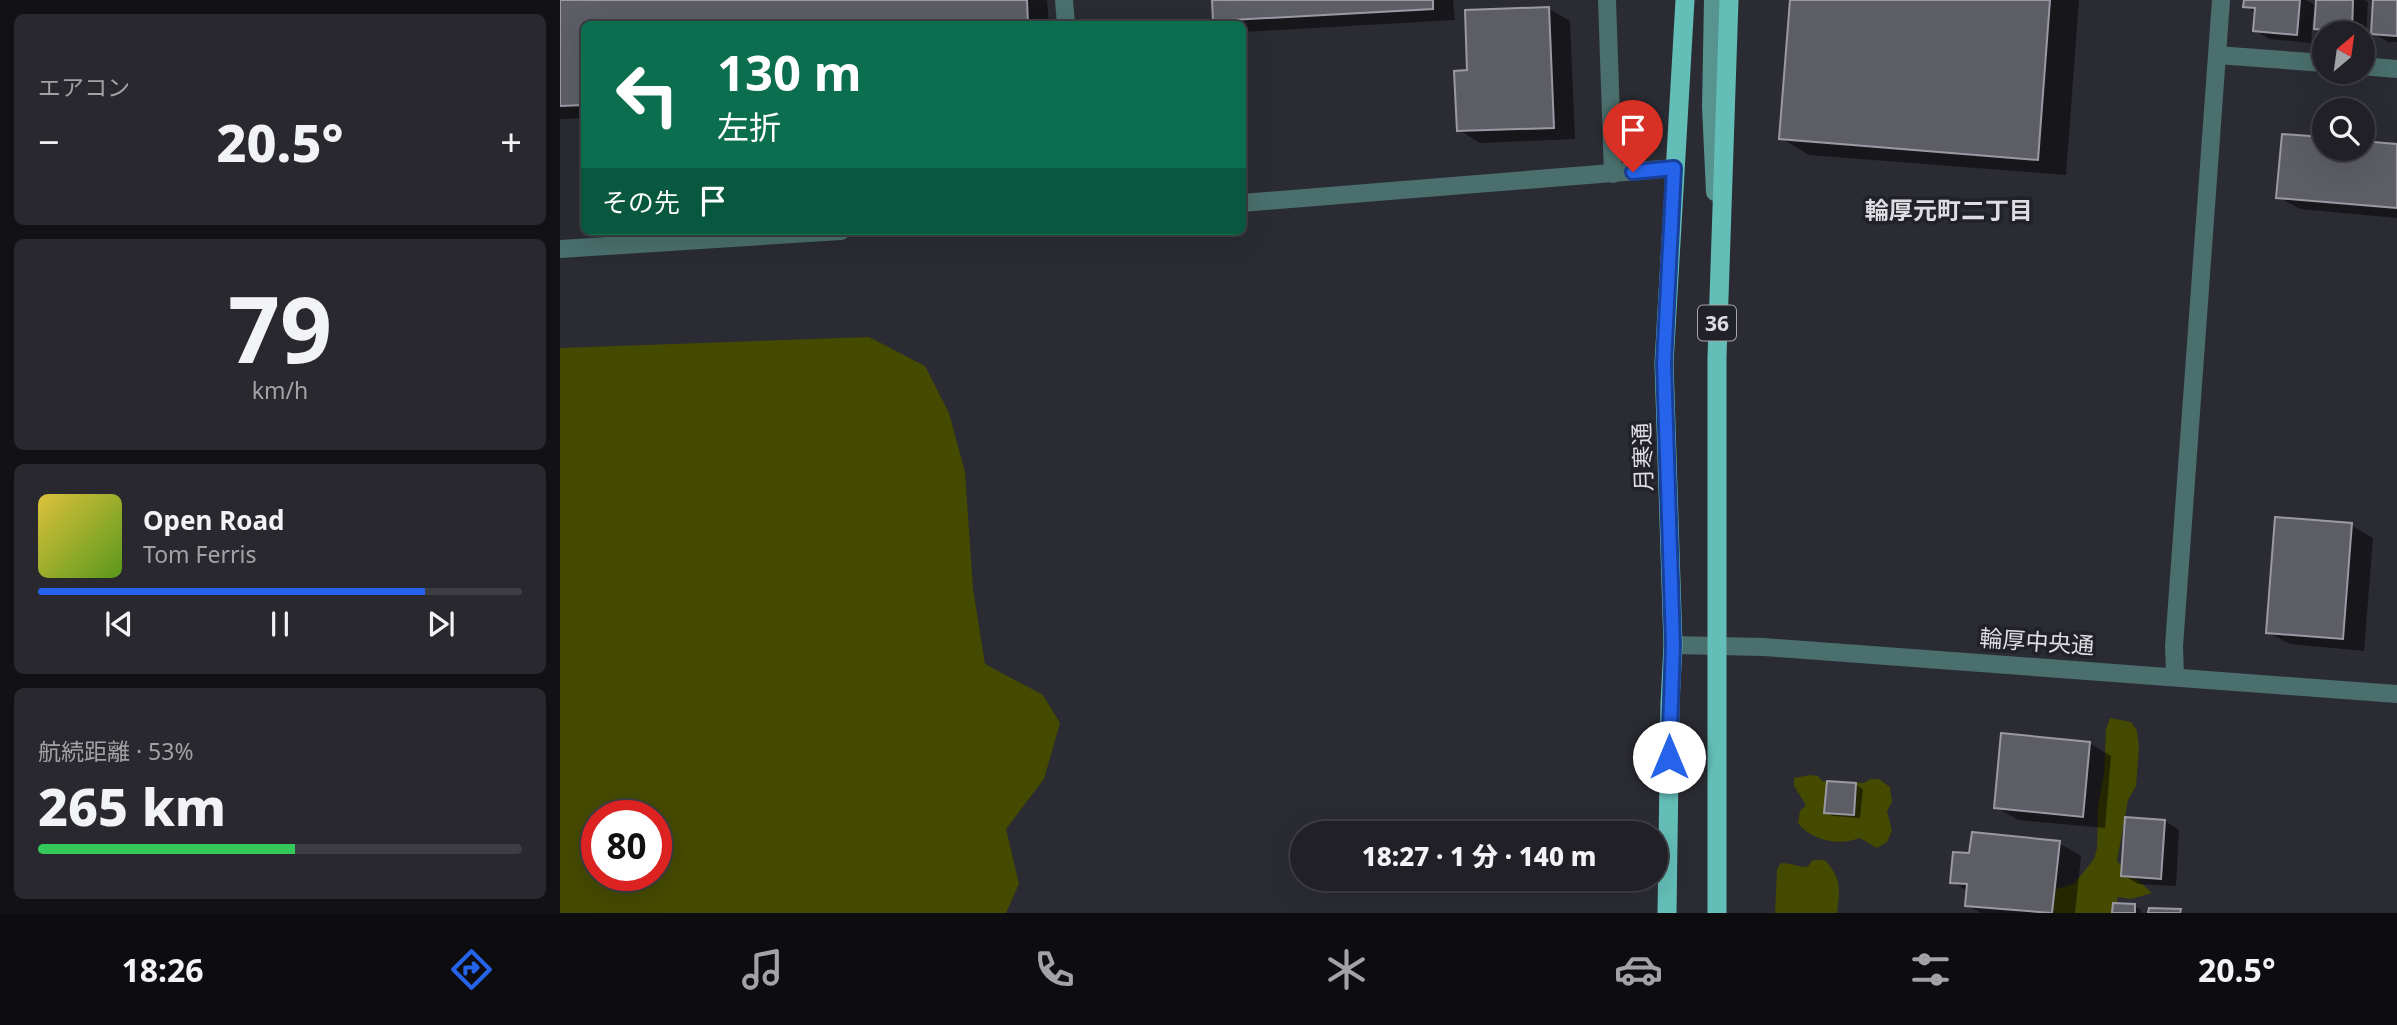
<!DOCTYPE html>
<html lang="ja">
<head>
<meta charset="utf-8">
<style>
  body { margin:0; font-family:"Noto Sans","Noto Sans JP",sans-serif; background:#28282e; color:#f1f3f6; height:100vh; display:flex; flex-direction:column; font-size:26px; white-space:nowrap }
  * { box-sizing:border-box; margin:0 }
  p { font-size:23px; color:#a2a3a7 }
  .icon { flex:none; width:38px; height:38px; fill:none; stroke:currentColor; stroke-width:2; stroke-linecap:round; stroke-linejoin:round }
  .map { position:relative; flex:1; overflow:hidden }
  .details { display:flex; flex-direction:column; gap:14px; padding:14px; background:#121215; width:560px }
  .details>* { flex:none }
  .banner { position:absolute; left:21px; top:21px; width:665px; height:214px; border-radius:10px; box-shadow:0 7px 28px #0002,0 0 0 2px #3d3e43; background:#0b6e4f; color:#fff; overflow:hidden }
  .needle { width:46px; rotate:29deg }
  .buttons { position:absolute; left:1752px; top:21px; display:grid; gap:14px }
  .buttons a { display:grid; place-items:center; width:63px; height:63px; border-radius:50%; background:#202026; box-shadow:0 7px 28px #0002,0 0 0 2px #3d3e43; font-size:35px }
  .speed { position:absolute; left:21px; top:800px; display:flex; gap:14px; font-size:35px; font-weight:700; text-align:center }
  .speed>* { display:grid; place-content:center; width:91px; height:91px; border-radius:50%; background:#202026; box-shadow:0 7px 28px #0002,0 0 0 2px #3d3e43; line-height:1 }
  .speed .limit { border:10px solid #d22; background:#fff; color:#111 }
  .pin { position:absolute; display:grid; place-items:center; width:60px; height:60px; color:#fff; margin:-72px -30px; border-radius:50% 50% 50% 0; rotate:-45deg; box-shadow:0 0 7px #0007 }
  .pin .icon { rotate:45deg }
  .me { position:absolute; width:77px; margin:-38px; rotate:0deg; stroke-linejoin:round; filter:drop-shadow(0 0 5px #0008) }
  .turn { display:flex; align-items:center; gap:24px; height:147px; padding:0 21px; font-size:32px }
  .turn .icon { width:91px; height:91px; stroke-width:2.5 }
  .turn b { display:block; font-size:49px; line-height:60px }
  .then { display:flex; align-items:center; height:66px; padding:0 21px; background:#0003; gap:14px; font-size:26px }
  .big { font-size:52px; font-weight:800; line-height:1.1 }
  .details .tile { flex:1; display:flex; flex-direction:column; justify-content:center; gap:10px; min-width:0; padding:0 24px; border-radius:10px; background:#28282e }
  .details .dial { align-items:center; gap:0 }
  .dial b { font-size:91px; line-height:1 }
  .song { display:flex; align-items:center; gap:21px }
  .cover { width:84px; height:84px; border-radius:10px; background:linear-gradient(135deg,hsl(50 70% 55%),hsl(90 70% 35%)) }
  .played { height:7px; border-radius:4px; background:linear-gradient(90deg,#2563eb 80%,#3d3e43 80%) }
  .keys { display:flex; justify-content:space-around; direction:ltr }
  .heat { display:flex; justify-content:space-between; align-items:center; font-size:38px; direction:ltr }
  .charge { height:10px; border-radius:5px; background:linear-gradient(90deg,#34c759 53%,#3d3e43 0) }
  .trip { position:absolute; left:730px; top:821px; width:378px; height:70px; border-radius:35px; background:#202026; box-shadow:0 7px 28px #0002,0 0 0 2px #3d3e43; font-weight:800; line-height:70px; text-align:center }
  .menu { display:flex; height:112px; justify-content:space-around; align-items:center; background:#0d0d0f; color:#a2a3a7 }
  .menu .icon { width:49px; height:49px }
  .menu .selected { color:#2563eb }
  .menu b { font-size:32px; color:#f1f3f6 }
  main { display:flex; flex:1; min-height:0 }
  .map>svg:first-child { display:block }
  .green { fill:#444a00; fill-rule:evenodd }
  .shadow { fill:#0007 }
  .building { fill:#5d5d65; stroke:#9a99a3; stroke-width:2 }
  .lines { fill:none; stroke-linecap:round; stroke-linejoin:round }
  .minor { stroke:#4a6f6c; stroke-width:18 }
  .tertiary { stroke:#4a6f6c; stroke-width:18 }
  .secondary { stroke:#579490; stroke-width:18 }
  .trunk { stroke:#64beb8; stroke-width:19 }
  .route-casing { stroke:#184099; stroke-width:18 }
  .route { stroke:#2563eb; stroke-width:12 }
  .labels { text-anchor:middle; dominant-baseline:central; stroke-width:7; stroke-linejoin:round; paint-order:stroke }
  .shield { fill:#212129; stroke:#a5a5aa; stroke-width:2 }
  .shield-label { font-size:21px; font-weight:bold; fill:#dddde2 }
  .street-label { font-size:23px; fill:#dddde2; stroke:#212129 }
  .neighbourhood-label { font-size:24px; font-weight:bold; fill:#dddde2; stroke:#212129 }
</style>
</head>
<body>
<main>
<section class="details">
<div class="tile"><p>エアコン</p>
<div class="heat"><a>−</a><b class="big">20.5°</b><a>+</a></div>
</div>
<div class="tile dial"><b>79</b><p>km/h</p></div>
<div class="tile">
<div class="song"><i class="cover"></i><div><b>Open Road</b><p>Tom Ferris</p></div></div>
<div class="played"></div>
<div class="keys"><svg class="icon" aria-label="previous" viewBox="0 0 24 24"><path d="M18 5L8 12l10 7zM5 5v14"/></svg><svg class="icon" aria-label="pause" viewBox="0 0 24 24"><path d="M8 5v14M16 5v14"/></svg><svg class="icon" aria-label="next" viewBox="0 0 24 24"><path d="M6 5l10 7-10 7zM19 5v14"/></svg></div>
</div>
<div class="tile"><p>航続距離 · 53%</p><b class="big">265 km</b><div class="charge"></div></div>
</section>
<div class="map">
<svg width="1837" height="913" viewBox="0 0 1837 913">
  <rect width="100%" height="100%" fill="#2b2b33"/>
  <path class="green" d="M309,337L365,366L389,413L405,472L413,589L425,664L483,695L500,723L484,779L446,829L459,884L446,913H0V348ZM37,816H96V875H37Z
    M1550,718L1571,722L1577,731L1579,748L1576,786L1568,800L1557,861L1592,893L1571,899L1557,897L1558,913H1477L1486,892L1514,884L1534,859L1537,848L1538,806L1544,774L1546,729Z
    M1250,775L1258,776L1262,781L1304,783L1310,779H1319L1330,787L1332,802L1327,811L1332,831L1327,842L1317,848L1300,838C1279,846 1252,841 1238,823L1240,811L1246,805L1234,786V778Z
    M1253,860H1265C1282,879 1280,890 1277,913H1215L1217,869L1221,863C1232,863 1238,867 1247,867Z"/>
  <path class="shadow" d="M0,0H487L489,24H24V118L0,119Z
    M653,0H893L895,20L682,32V24H662L655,20Z
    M1231,0H1519L1506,175L1249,155L1221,138Z
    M1686,0H1746L1757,6V0H1805L1808,2L1806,39H1802V33H1765L1756,28V18H1753L1751,43L1709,39L1695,30L1696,13L1685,6Z
    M1815,0H1837V42H1828L1813,33Z
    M989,9L1010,21L1015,139L920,143L899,130L909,72Z
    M1764,139V149L1837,145V218L1740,209L1718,197Z
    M1791,525L1813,538L1804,651L1730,644L1708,632Z
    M1529,743L1551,756L1545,828L1458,820L1436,807Z
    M1296,785L1303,789L1300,818L1273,816L1266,812Z
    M1605,821L1619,830L1616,886L1578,884L1563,875Z
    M1499,843L1521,856L1515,913H1421L1407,905L1408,891L1392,882L1411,855Z
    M1575,906L1581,910V913H1554Z"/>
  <path class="building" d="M0,0H467L468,24H24V105L0,106Z
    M652,0H873V9L653,21Z
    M1230,0H1490L1478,160L1219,139Z
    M1684,0H1740L1737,35L1693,31L1695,8L1683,7Z
    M1756,0H1793L1792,32L1754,29Z
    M1813,0H1837V36L1811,34Z
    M989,7L994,128L897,131L894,71L907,70L905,10Z
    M1722,134L1764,137V149H1802V141L1837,144V208L1716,198Z
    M1715,517L1792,523L1783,639L1706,633Z
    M1441,733L1530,742L1523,817L1434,808Z
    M1267,781L1296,783L1294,815L1264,813Z
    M1565,817L1605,820L1601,879L1561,876Z
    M1412,832L1500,841L1492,913L1405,906L1407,884L1390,883L1393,852L1409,853Z
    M1553,903L1575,904V913H1552Z
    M1589,908L1621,909L1620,913H1588Z"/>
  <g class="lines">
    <path class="minor" d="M1047,0L1053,174
      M1657,55L1764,63
      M1802,66L1837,69
      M1615,676L1614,646L1661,0"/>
    <path class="tertiary" d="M504,0L506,24
      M682,203L1114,168
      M0,249L281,231
      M1113,645L1204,647L1837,694"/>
    <path class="secondary" d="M1153,0L1151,107L1155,192"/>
    <path class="trunk" d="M1107,913L1110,704L1113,645L1104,363L1125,0
      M1157,913V357L1169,0"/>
  </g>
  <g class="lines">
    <defs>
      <path id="route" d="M1073,172L1114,168L1104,363L1113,645L1109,757"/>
    </defs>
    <use href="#route" class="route-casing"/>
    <use href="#route" class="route"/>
  </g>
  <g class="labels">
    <rect class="shield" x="1138" y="305.5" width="38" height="35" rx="5"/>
    <g class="shield-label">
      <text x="1157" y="323">36</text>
    </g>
    <g class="street-label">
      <text transform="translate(1082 457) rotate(-92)">月寒通</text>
      <text transform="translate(1477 641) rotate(4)">輪厚中央通</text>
    </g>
    <g class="neighbourhood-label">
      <text x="1389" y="209">輪厚元町二丁目</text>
    </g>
  </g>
</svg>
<div class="buttons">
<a><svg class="needle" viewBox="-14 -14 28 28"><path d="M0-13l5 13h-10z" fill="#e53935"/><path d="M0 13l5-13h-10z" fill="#a2a3a7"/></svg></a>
<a><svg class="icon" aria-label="search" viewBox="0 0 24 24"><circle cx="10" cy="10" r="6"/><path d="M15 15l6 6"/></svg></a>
</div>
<div class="speed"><div class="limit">80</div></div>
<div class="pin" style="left:1073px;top:172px;background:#d93025"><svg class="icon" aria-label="arrive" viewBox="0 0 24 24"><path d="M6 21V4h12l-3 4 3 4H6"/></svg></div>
<svg class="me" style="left:1109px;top:757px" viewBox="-20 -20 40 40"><circle r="19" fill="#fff"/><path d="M0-13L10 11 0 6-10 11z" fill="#2563eb"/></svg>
<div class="trip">18:27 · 1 分 · 140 m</div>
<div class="banner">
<div class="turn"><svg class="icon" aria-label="left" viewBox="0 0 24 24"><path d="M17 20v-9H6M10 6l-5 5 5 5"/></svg><div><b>130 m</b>左折</div></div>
<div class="then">その先<svg class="icon" aria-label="arrive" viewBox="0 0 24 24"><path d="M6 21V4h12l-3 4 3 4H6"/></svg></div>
</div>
</div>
</main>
<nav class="menu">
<b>18:26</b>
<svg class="icon selected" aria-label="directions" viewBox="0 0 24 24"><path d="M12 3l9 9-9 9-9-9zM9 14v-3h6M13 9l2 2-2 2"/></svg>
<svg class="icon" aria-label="music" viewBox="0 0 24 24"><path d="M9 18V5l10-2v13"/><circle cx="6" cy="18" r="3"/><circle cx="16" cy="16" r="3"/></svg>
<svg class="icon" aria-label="phone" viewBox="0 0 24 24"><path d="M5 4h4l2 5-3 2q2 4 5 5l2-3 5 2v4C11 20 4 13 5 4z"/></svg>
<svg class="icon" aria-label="climate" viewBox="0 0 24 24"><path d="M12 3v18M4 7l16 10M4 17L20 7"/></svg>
<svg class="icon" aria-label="car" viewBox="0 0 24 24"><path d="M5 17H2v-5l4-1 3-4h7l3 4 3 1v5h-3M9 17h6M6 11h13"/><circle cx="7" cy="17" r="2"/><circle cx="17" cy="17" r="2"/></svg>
<svg class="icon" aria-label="filters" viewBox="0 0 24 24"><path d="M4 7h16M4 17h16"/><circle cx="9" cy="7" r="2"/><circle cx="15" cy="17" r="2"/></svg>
<b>20.5°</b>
</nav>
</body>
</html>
